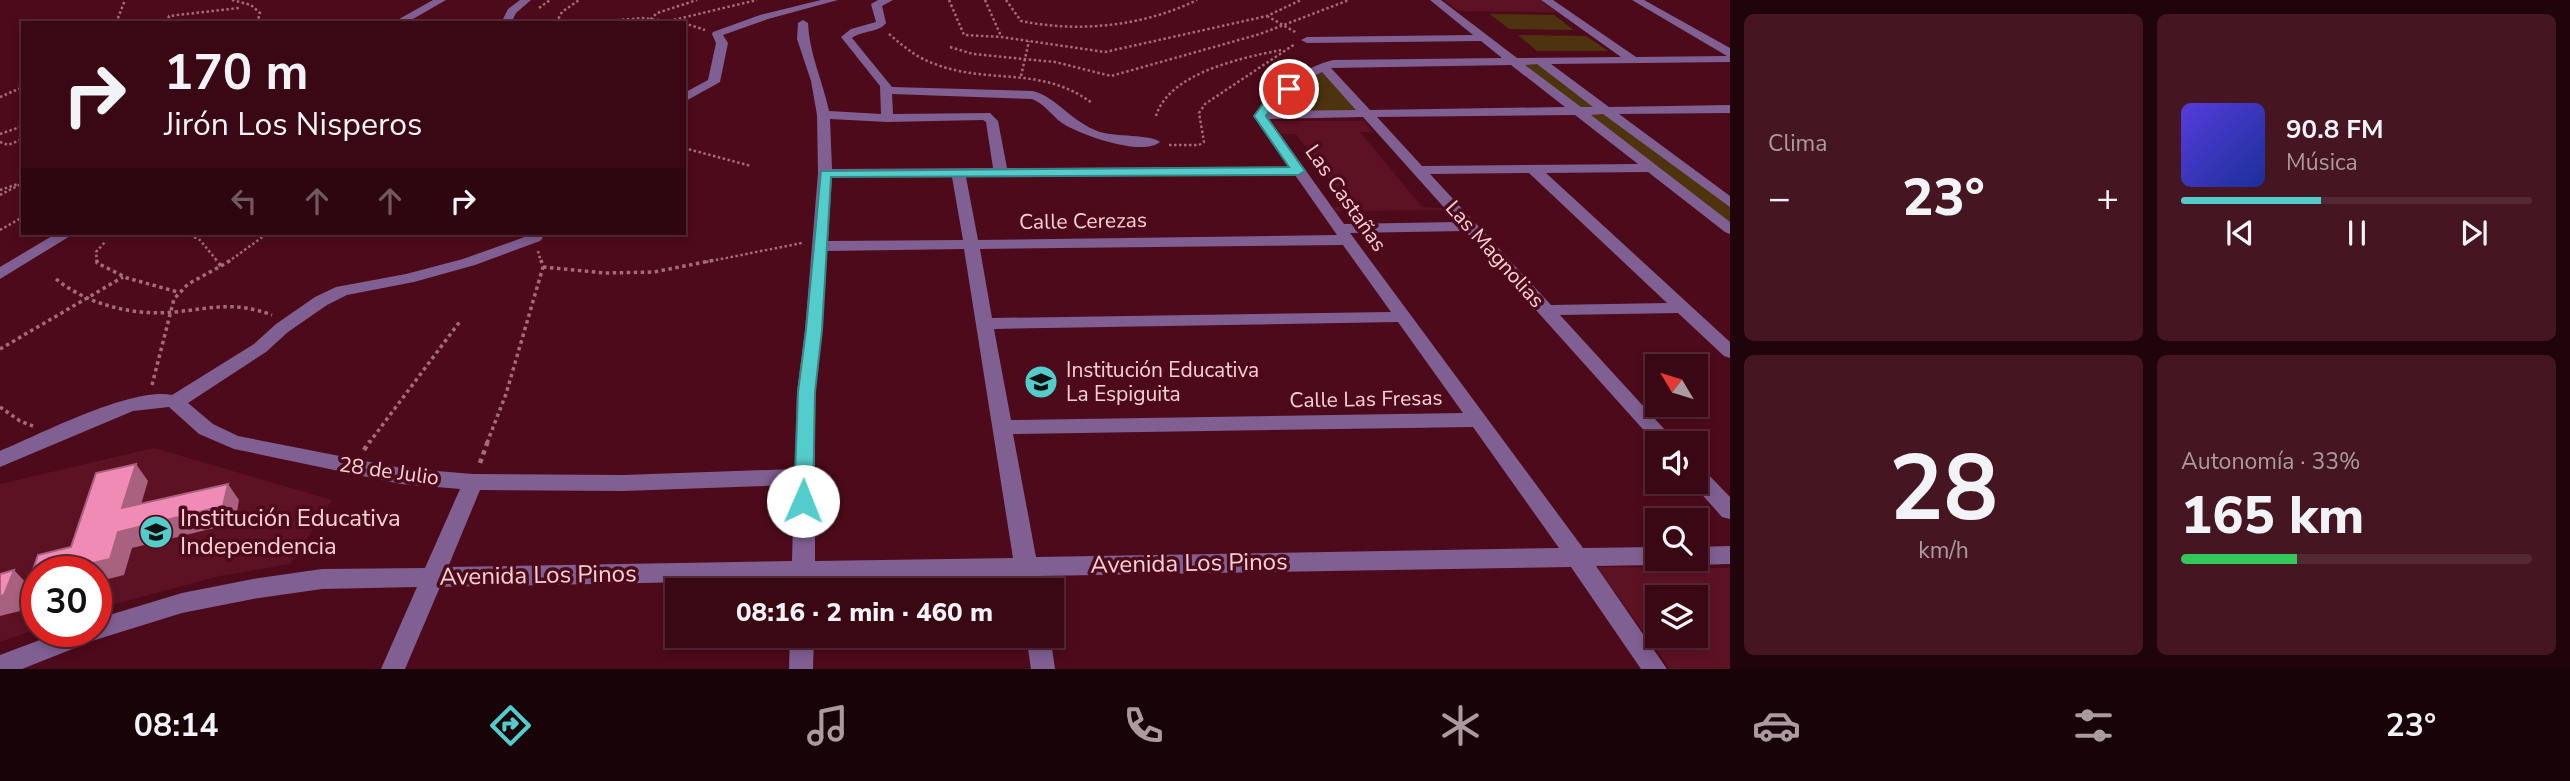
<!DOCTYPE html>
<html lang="es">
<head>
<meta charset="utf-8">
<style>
  body { margin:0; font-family:"Nunito Sans",sans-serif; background:#451622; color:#f1f3f6; height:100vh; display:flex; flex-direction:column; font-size:26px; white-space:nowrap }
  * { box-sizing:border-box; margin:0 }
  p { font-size:23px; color:#ab9aa0 }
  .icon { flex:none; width:38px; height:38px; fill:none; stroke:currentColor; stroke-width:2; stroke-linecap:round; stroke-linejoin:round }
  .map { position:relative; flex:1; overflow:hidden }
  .side { display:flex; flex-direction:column; gap:14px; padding:14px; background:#20040b; width:840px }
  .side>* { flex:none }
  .guide { position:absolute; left:21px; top:21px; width:665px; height:214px; border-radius:0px; box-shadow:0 4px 10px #0003,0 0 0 2px #542934; background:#3a0814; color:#f1f3f6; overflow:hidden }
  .needle { width:46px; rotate:308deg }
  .buttons { position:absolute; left:1645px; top:354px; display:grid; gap:14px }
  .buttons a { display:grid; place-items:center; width:63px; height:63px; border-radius:0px; background:#3a0814; box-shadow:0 4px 10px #0003,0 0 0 2px #542934; font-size:35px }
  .speed { position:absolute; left:21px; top:556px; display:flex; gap:14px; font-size:35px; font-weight:700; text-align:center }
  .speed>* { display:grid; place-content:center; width:91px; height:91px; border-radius:50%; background:#3a0814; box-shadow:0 4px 10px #0003,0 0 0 2px #542934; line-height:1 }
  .speed .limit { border:10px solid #d22; background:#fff; color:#111 }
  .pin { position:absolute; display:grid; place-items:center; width:60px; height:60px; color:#fff; margin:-30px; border:4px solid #fff; border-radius:50%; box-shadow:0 2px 7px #0007 }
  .me { position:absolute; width:77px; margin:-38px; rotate:1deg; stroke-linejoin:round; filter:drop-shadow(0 0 5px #0008) }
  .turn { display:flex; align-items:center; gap:24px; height:147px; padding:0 28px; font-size:32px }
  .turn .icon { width:91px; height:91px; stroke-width:2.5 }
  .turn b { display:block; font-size:49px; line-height:60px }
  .lanes { display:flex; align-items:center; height:66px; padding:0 28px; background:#0003; justify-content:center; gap:35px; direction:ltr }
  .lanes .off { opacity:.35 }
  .big { font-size:52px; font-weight:800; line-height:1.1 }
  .side .widget { flex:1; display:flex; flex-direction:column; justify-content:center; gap:10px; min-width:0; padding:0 24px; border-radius:10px; background:#451622 }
  .side .dial { align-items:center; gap:0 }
  .dial b { font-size:91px; line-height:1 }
  .song { display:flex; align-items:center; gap:21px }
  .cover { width:84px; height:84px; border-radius:10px; background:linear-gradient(135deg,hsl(250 70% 55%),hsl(230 70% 35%)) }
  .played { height:7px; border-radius:4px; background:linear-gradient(90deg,#53cdcb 40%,#542934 40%) }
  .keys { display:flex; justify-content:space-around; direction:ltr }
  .heat { display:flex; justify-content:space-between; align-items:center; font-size:38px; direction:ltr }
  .charge { height:10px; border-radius:5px; background:linear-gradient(90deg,#34c759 33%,#542934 0) }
  .side .tiles { flex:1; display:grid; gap:14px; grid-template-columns:repeat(2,1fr) }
  .trip { position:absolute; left:665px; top:578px; width:399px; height:70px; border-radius:0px; background:#3a0814; box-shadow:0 4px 10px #0003,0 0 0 2px #542934; font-weight:800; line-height:70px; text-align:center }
  .dock { display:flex; height:112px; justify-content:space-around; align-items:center; background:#170308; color:#ab9aa0 }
  .dock .icon { width:49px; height:49px }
  .dock .selected { color:#53cdcb }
  .dock b { font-size:32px; color:#f1f3f6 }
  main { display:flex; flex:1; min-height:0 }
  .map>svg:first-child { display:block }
  .built { fill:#5d1224; fill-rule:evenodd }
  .green { fill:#4d340e }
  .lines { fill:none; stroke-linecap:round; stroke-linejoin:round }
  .path-far2 { stroke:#a46c76; stroke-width:2.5; stroke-dasharray:2.5 2.5; stroke-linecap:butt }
  .path-far1 { stroke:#a46c76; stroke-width:3.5; stroke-dasharray:3.5 3.5; stroke-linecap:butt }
  .path { stroke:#a46c76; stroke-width:4.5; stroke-dasharray:4.5 4.5; stroke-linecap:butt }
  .minor { fill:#805f92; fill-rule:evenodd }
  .shaded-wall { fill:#a8617f }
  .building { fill:#f08bb6; stroke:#a8617f; stroke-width:2 }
  .route { fill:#53cdcb; stroke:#368584; stroke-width:2 }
  .labels { text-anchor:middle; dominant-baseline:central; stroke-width:7; stroke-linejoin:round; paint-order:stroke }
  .street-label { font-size:21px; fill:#fcd1d4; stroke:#4d0a1a }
  .poi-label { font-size:21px; fill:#fcd1d4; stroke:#4d0a1a; text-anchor:start }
  .near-poi-label { font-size:24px; fill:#fcd1d4; stroke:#4d0a1a; text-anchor:start }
  .near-street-label { font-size:24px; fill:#fcd1d4; stroke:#4d0a1a }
</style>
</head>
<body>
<main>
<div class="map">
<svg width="1730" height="669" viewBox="0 0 1730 669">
  <rect width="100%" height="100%" fill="#4d0a1a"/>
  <path class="built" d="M1444,0H1539L1556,12L1459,11Z
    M1272,121H1364L1373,132H1360L1422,207L1441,208L1443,210L1336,211L1333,207H1349L1296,134H1281Z
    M154,448L332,500L290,564L220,576L96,609V572H37V629L0,642V484Z
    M1597,567L1730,568V669H1670ZM1657,597H1696V635H1657Z"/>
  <path class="green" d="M1490,14L1554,15L1574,30L1509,29Z
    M1518,35L1586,36L1608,51H1537Z
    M1516,62H1541L1730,203V229Z
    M1323,71L1361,111L1268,113L1269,109Z"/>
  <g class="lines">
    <path class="path-far2" d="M232,0L251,5L260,13L257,23
      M949,0L964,35L1001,37L1105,52L1267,16L1301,0
      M985,0L1001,36
      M1006,0L1021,21C1079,33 1144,26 1197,0
      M539,8L550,0
      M1267,16L1297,33
      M669,21L757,0
      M597,22L642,18L683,23
      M116,23L125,0
      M167,23L169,16L239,8
      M556,23L562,12L579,0
      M647,23L657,13L697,0
      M684,23L705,30
      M889,34C903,46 917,58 935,64C989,85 1041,65 1092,103
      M950,47L973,54L1055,62L1111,76L1260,34L1349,0
      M1021,76L1029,41
      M0,97L23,87
      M1156,116C1169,73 1241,58 1281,50
      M0,134L23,126
      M0,142L8,145L23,139
      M1169,145H1199L1204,142L1199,113L1205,104L1295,44
      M684,148L751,166
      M0,190L18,184
      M0,195L23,183
      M0,230L23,217
      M185,233L200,240L218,262
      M538,251L541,262
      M97,262L96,252L105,242
      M228,262L268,233
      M706,262L802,243"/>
    <path class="path-far1" d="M97,260V263L127,278L178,292
      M221,266L231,260
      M543,267L605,273L654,272L715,260
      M56,279C88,305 134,316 175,312C213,308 234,301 272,315
      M0,349L123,277
      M152,385L174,299L188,284L221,266L216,260
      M0,407L20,421L33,426
      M369,443L461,320
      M487,443L506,394L543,267L541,260"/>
    <path class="path" d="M364,450L370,441
      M480,463L488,441"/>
    <path class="minor" d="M433,0H446L406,23H392Z
      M520,0H531L516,13L511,23H501L508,9Z
      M821,0H838L768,19L723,35L728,43L720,82L684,102V93L708,80L716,43L712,34L713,32L760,15Z
      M878,0H893L882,6L886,23C878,33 863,30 852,38L892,87L1033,91C1058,98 1071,122 1100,132C1115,137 1150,134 1160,142C1142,157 1080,135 1062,123C1051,115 1045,104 1032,99L892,94L893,114L990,113L998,121L1007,168L1289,167L1254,115C1273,89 1302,68 1333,60L1502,58L1481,41L1307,43L1301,40L1307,37L1473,35L1430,0H1441L1517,58L1621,57L1541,0H1553L1636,57L1727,56L1632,0H1644L1730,48V62L1551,64L1609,107L1730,105V113L1619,114L1730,196V207L1603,114L1591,115L1730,222V234L1725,232L1648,172L1546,173L1730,342V358L1724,356L1678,313L1560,315L1677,443H1657V445L1465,231L1350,233L1583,548L1657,547V558H1667L1665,562L1657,565L1596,566L1667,669H1641L1571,567L1039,576L1042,590H1018L1016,576L815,580V590H791L792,580L440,587L405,669H381L417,587L322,589L253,599L182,613L95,640L22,669H0V655L61,632H96V619L182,593L253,579L322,569L425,568L460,489L401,484L234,449L199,434L169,407L133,411L0,467V451C41,434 131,387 172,395L254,344L276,324L315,297L336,287L406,274L463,259L530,235H540L543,238L540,241L475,265L414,282L347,295L327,305L288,332L266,352L188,403L213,424L238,436L401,468L473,474L623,475L795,469L797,392L805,330L818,173L817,115L811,81L797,39L798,23L803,20L808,23C809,53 823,82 829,111L881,114L880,86L841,37L851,29L876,22L871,4ZM1537,64L1593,107H1581L1525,65ZM1511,65L1565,107L1370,110L1331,68ZM1322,72L1356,110L1270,111L1297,86ZM1575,115L1638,164L1422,166L1377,117ZM1363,117L1457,222L1344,224L1269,119ZM830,119L887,122L983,120L986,122L993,168L832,169ZM1529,173L1667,303L1551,305L1430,174ZM1295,175L1337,235L978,240L966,177ZM832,177H952L963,240L828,241ZM1343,245L1391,312L992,318L980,249ZM964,249L1013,558L815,561V392L827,251ZM1398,322L1463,413L1011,420L994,329ZM1473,427L1559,548L1036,557L1013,434ZM794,485L792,561L448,567L480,490L623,491Z
      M57,233H75L0,279V267Z
      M1696,466L1703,469L1730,497V519L1722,517L1690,481H1696Z
      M1730,546V564L1696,565L1688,562L1686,558H1696V547Z
      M790,635H814L813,669H789Z
      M1026,635H1050L1055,669H1031Z"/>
  </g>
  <path class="shaded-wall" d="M136,464L148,481L135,525L122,508Z
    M228,484L239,500L235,523L132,548L124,575L96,582V572H55L118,532Z
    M14,570L30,587L20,611L0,616V596Z
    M37,577V586L30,579Z"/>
  <path class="building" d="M136,464L122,508L228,484L223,506L118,532L110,559L55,572H37V577L30,579L38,555L71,547L96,473Z
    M14,570L4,595L0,596V574Z"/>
  <path class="route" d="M1289,86L1295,89L1293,91L1273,106L1266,116L1305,171L1298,175L831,177L822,330L815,392L813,501L810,506L803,508L797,506L794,501L798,392L806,330L821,171L1289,167L1254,116L1265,101Z"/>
  <defs>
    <symbol id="school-disc" viewBox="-11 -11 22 22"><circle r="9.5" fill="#53cdcb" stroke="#4d0a1a"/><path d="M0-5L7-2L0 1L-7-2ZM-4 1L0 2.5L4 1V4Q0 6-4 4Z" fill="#111"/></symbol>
  </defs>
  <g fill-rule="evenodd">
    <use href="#school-disc" x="1022" y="363" width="38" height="38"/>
    <use href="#school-disc" x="137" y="513" width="38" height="38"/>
  </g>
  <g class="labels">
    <g class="street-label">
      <text transform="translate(1346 198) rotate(55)">Las Castañas</text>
      <text transform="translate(1083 221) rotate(-1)">Calle Cerezas</text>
      <text transform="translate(1495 254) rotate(48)">Las Magnolias</text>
      <text transform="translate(1366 399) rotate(-1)">Calle Las Fresas</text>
      <text transform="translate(389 471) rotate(8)">28 de Julio</text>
    </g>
    <g class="poi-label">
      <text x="1066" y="370">Institución Educativa<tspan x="1066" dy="24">La Espiguita</tspan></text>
    </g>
    <g class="near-poi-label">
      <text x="180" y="518">Institución Educativa<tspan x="180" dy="28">Independencia</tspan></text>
    </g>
    <g class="near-street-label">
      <text transform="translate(1189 563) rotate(-1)">Avenida Los Pinos</text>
      <text transform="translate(538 575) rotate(-1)">Avenida Los Pinos</text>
    </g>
  </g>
</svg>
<div class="buttons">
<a><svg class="needle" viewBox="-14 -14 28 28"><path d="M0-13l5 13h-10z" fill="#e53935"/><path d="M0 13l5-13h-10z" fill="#ab9aa0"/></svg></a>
<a><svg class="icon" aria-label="sound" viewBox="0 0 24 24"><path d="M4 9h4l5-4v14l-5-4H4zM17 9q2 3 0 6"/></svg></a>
<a><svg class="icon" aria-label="search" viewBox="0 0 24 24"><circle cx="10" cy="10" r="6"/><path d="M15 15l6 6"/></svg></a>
<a><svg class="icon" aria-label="layers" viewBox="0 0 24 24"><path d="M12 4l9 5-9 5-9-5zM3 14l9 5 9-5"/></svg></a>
</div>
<div class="speed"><div class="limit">30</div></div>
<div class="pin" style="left:1289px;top:89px;background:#d93025"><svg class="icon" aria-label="arrive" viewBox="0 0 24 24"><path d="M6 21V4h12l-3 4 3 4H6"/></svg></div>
<svg class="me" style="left:803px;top:501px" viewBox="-20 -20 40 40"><circle r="19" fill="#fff"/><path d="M0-13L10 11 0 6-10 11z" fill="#53cdcb"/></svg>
<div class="trip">08:16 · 2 min · 460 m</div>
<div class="guide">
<div class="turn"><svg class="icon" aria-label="right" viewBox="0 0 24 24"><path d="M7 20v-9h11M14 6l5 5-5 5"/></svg><div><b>170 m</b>Jirón Los Nisperos</div></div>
<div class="lanes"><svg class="icon off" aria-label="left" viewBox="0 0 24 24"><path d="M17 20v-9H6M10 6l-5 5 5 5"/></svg><svg class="icon off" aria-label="ahead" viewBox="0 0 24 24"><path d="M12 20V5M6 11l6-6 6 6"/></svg><svg class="icon off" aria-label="ahead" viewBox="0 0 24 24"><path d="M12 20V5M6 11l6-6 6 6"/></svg><svg class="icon" aria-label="right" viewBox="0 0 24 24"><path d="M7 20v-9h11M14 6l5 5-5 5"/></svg></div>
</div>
</div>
<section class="side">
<div class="tiles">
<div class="widget"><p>Clima</p>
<div class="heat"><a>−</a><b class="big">23°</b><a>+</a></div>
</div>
<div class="widget">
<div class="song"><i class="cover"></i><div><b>90.8 FM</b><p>Música</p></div></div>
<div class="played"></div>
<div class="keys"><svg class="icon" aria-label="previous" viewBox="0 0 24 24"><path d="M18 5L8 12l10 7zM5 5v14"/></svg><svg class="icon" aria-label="pause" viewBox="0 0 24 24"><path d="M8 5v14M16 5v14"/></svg><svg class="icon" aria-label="next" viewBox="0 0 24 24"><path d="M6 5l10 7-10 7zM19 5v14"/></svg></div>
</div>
<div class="widget dial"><b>28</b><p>km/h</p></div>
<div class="widget"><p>Autonomía · 33%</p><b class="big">165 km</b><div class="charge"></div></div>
</div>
</section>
</main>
<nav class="dock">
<b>08:14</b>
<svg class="icon selected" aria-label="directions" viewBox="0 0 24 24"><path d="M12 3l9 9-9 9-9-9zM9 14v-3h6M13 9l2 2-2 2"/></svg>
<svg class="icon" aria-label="music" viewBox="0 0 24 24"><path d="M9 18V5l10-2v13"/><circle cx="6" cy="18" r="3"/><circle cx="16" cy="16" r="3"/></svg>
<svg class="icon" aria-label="phone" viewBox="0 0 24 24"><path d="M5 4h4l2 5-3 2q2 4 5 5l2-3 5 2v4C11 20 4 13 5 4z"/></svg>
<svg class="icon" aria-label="climate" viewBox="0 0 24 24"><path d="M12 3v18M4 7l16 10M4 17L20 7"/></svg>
<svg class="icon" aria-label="car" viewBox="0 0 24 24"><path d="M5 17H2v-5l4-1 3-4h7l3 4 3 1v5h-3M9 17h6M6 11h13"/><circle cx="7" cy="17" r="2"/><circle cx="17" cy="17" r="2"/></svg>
<svg class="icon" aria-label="filters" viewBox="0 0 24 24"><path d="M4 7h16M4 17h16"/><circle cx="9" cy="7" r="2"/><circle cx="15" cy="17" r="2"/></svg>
<b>23°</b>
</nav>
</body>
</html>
